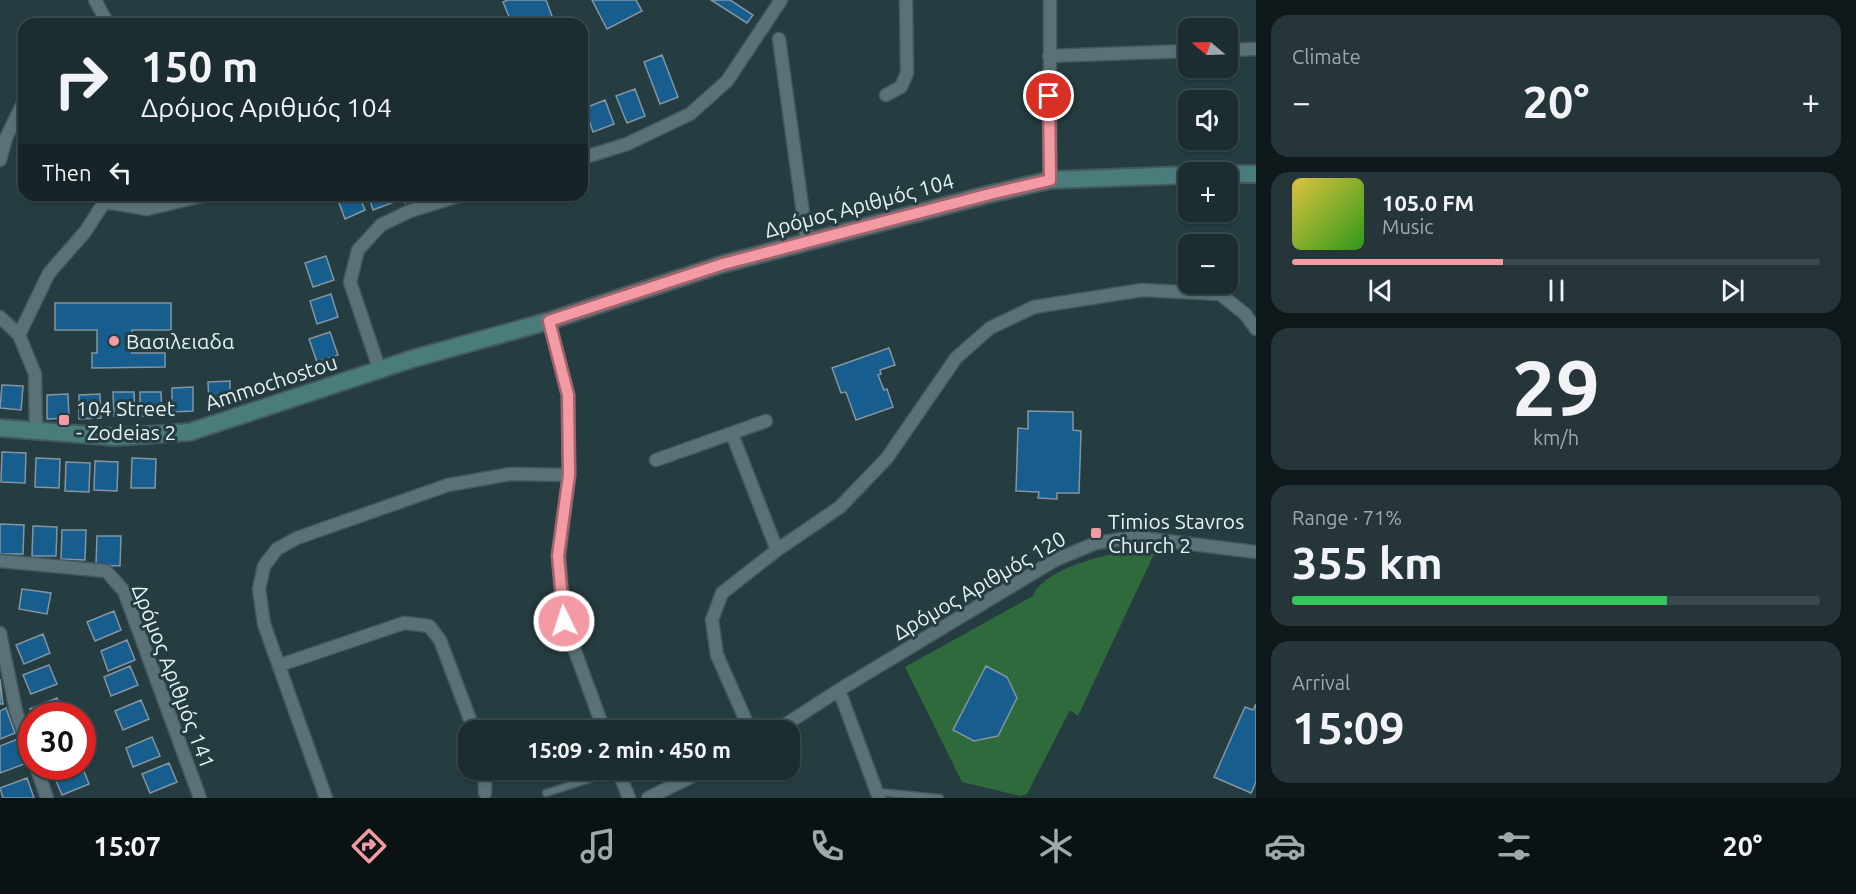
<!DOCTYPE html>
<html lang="en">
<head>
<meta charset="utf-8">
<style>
  body { margin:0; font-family:Ubuntu,sans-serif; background:#253539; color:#f1f3f6; height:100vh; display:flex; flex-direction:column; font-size:22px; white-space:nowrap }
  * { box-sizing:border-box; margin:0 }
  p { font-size:20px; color:#a0a8ab }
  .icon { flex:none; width:33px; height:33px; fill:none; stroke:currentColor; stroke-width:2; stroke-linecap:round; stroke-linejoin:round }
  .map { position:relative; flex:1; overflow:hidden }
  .side { display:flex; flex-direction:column; gap:15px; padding:15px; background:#0f191b; width:600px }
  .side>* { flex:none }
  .top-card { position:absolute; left:18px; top:18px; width:570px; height:183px; border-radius:18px; box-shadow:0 2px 4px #0004,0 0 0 2px #3a494d; background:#1c2d31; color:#f1f3f6; overflow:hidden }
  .needle { width:39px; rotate:289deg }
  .fabs { position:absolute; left:1178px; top:18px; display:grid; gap:12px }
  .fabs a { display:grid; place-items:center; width:60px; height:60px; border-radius:12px; background:#1c2d31; box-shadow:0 2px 4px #0004,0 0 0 2px #3a494d; font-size:30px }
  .speed { position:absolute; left:18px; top:702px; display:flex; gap:12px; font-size:30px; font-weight:700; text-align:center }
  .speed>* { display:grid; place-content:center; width:78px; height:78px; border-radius:50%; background:#1c2d31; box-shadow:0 2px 4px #0004,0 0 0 2px #3a494d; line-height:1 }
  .speed .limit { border:9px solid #d22; background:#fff; color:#111 }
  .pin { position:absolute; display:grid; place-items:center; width:51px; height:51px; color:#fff; margin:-26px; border:3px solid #fff; border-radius:50%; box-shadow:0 2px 6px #0007 }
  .me { position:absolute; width:66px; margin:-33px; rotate:356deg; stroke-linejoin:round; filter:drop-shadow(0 0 4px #0008) }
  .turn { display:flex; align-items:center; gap:21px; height:126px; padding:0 24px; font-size:27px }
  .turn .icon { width:78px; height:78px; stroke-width:2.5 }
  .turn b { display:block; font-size:42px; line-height:51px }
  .then { display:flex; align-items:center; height:57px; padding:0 24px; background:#0003; gap:12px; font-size:22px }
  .big { font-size:45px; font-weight:700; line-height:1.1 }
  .side .widget { flex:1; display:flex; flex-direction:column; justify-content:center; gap:9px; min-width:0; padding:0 21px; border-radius:18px; background:#253539 }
  .side .dial { align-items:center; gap:0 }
  .dial b { font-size:78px; line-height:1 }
  .song { display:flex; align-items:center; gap:18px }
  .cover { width:72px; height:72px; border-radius:9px; background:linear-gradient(135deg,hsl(50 70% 55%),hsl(110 70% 35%)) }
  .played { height:6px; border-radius:3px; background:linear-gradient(90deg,#f49aa5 40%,#3a494d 40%) }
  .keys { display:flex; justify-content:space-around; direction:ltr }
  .heat { display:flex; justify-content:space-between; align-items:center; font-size:33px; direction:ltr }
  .charge { height:9px; border-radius:4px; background:linear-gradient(90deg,#34c759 71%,#3a494d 0) }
  .trip { position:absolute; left:458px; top:720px; width:342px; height:60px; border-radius:18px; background:#1c2d31; box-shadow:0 2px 4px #0004,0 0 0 2px #3a494d; font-weight:700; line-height:60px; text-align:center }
  .tabs { display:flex; height:96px; justify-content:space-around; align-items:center; background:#0b1214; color:#a0a8ab }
  .tabs .icon { width:42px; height:42px }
  .tabs .current { color:#f49aa5 }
  .tabs b { font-size:27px; color:#f1f3f6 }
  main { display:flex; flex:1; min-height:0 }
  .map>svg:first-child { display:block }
  .green { fill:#2f6a3c }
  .building { fill:#175d8d; stroke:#8395a3; stroke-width:1.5 }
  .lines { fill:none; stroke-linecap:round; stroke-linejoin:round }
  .lane-casing { stroke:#44595d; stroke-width:9 }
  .street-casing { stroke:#44595d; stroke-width:15 }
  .secondary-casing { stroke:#44595d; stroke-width:20 }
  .lane { stroke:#5a7277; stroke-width:6 }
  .street { stroke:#5a7277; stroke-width:12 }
  .secondary { stroke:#497c7b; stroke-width:16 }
  .route-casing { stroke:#9f646b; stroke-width:15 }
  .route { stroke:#f49aa5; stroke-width:10 }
  .poi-dot { fill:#f49aa5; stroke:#253c41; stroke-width:2 }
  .labels { text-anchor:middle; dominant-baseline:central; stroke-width:6; stroke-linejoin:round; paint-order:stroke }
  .street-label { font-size:21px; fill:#e5f2f5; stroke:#253c41 }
  .poi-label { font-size:21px; fill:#e5f2f5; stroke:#253c41; text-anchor:start }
</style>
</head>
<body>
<main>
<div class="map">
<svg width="1256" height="798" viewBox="0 0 1256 798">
  <rect width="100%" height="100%" fill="#253c41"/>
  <path class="green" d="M1138,550L1154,554L1078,716L1070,710L1027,794L1020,796L962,782L905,667L1033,596C1045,567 1110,553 1138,550Z"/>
  <path class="building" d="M508,0H546L555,24H512L503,2Z
    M592,0H636L642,11L607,29Z
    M711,0H730L753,15L747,23Z
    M662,55L678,97L660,104L644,62Z
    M635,89L645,116L627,123L616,96Z
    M605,100L614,124L593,132L585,108Z
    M336,195H359L365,210L345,219Z
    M368,195H392L394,202L373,210Z
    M402,195H426L405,203Z
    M326,256L334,280L313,287L305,263Z
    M331,294L338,317L317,324L310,301Z
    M55,303H171V330H132V353H165V367L92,368V353H97V330H55Z
    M330,332L338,355L317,362L309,339Z
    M889,348L895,365L880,370L881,374L878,375L884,390L887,389L893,407L856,420L846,392L841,393L832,368Z
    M230,381V405L209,406L208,382Z
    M2,385L23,386L21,410L0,408Z
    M193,387V411L172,412V388Z
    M113,392H134L135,416H114Z
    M140,392H161L162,416H140Z
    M68,394L69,418L47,419V395Z
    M100,394L101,418L79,419V395Z
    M1028,411L1073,412V430L1081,431L1079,493H1057V499L1038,498L1039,492L1016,491L1018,428L1028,429Z
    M2,452L26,453L25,483L1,482Z
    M36,458L60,459L59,488L35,487Z
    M132,458L156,459L155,488H131Z
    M95,461L118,462L117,491L94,490Z
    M66,462L90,463L89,492L65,491Z
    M0,524L24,525L23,554H0Z
    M33,526L57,527L56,556H32Z
    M62,530H86L85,560L61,559Z
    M97,536H121L120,566L96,565Z
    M22,589L51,593L47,614L19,609Z
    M114,611L121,630L95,641L87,622Z
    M43,634L50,653L24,664L16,645Z
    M127,640L135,660L108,671L101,651Z
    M49,665L57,684L31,694L23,675Z
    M130,666L138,685L111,696L104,677Z
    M986,666L1007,677L1017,698L998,736L974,741L953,730Z
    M0,679L3,704H0Z
    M57,698L64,716H33L30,709Z
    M141,700L149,719L123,730L115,711Z
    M1256,704V782L1251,793L1214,777L1245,707L1253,710Z
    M6,708L15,733L0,739V711Z
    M152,737L160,756L133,767L126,748Z
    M18,739L27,763L0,773V746Z
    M169,763L177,782L150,793L142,774Z
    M76,766H82L89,784L62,795L54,776Z
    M27,778L34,798H3L0,788Z"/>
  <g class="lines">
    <defs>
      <path id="lane" d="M878,792L940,798
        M546,793L618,770"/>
      <path id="street" d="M95,0L108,24
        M1050,0V180
        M779,39L807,242
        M1227,50L1256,49
        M1049,56L1188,51
        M886,95L901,87L907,73L906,0
        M582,158L627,144L690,114L727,81L781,0
        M0,160L6,138L24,101
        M106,202L147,209L206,195
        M0,317L19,335L35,374L36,431
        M549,321L568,395L569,475L559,556L564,621L604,730
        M19,335L49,273L85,232L109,195
        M380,371L350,282L358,250L381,225L410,211L461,195
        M732,434L777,550
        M656,460L766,421
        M0,561L106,571L124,591L200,798
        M0,633L16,711L32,754
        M280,665L404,623L429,626L440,640L474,730
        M839,690L879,798
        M750,730L717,655L712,620L722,593L777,550L840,507L887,458L956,358L990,328L1034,307L1142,290L1220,294L1245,314L1256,329
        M777,730L839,690L1055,560L1096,543L1135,537L1256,552
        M36,766L47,798
        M618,770L629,798
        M485,793V770
        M326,798L264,624L259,589L264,566L277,549L297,538L448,485L511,474L569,475
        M648,798L705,770"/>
      <path id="secondary" d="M1227,174H1256
        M0,428L116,437L190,432L415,358L549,321L723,264L990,194L1050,180L1188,175"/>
    </defs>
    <use href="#lane" class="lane-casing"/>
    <use href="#street" class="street-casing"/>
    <use href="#secondary" class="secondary-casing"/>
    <use href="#lane" class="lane"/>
    <use href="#street" class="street"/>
    <use href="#secondary" class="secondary"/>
  </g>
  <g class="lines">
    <defs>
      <path id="route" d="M564,621L558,556L569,475L568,395L549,321L723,264L990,194L1050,180L1049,96"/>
    </defs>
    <use href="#route" class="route-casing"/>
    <use href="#route" class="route"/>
  </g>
  <g class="poi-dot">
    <circle cx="114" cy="341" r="6"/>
    <rect x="58" y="414" width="12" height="12" rx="3"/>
    <rect x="1090" y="527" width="12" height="12" rx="3"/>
  </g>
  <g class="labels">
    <g class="street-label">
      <text transform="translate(859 205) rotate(-15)">Δρόμος Αριθμός 104</text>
      <text transform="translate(271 382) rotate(-18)">Ammochostou</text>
      <text transform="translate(979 585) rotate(-30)">Δρόμος Αριθμός 120</text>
      <text transform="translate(174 676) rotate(69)">Δρόμος Αριθμός 141</text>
    </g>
    <g class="poi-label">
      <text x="126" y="341">Βασιλειαδα</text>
      <text x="76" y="408">104 Street<tspan x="76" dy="24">- Zodeias 2</tspan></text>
      <text x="1108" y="521">Timios Stavros<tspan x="1108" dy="24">Church 2</tspan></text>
    </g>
  </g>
</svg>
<div class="fabs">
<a><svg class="needle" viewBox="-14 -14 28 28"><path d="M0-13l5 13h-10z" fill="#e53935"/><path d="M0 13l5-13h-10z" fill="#a0a8ab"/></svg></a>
<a><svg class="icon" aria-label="sound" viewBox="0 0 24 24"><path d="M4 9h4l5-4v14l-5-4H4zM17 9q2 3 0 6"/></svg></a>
<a>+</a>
<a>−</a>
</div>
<div class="speed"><div class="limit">30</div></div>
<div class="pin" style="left:1049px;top:96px;background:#d93025"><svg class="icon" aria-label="arrive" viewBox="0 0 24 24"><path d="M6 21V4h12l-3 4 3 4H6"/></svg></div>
<svg class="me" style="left:564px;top:621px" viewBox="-20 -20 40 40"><circle r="17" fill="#f49aa5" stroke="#fff" stroke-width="3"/><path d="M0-11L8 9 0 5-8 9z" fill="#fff"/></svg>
<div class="trip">15:09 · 2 min · 450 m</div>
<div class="top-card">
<div class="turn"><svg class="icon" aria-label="right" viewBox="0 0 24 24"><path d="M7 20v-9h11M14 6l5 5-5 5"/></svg><div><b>150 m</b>Δρόμος Αριθμός 104</div></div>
<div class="then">Then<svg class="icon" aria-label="left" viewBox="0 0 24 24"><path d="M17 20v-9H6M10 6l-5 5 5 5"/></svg></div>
</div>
</div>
<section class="side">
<div class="widget"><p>Climate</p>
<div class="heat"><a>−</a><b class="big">20°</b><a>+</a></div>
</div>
<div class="widget">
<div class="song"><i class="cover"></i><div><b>105.0 FM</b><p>Music</p></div></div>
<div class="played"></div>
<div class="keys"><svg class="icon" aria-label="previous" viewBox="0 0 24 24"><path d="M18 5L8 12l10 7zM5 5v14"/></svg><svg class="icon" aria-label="pause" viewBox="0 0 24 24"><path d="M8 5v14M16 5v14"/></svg><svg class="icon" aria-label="next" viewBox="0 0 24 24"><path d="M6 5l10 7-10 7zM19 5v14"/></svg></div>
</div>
<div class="widget dial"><b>29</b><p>km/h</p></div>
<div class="widget"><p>Range · 71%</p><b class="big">355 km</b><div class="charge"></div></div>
<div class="widget"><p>Arrival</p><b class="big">15:09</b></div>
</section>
</main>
<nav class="tabs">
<b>15:07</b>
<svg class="icon current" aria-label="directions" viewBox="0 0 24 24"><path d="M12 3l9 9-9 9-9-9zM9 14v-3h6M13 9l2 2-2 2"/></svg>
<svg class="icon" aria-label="music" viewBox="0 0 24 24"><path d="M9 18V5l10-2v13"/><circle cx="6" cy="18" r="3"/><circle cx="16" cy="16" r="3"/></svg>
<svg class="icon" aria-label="phone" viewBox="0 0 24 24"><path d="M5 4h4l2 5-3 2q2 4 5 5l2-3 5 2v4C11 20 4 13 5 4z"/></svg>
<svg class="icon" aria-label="climate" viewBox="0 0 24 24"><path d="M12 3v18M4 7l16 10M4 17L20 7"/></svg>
<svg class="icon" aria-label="car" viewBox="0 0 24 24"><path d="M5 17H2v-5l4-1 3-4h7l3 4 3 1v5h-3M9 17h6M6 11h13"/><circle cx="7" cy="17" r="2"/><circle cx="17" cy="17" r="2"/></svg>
<svg class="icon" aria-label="filters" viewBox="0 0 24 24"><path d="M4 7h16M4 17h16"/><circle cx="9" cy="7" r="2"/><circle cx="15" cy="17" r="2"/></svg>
<b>20°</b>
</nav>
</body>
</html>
